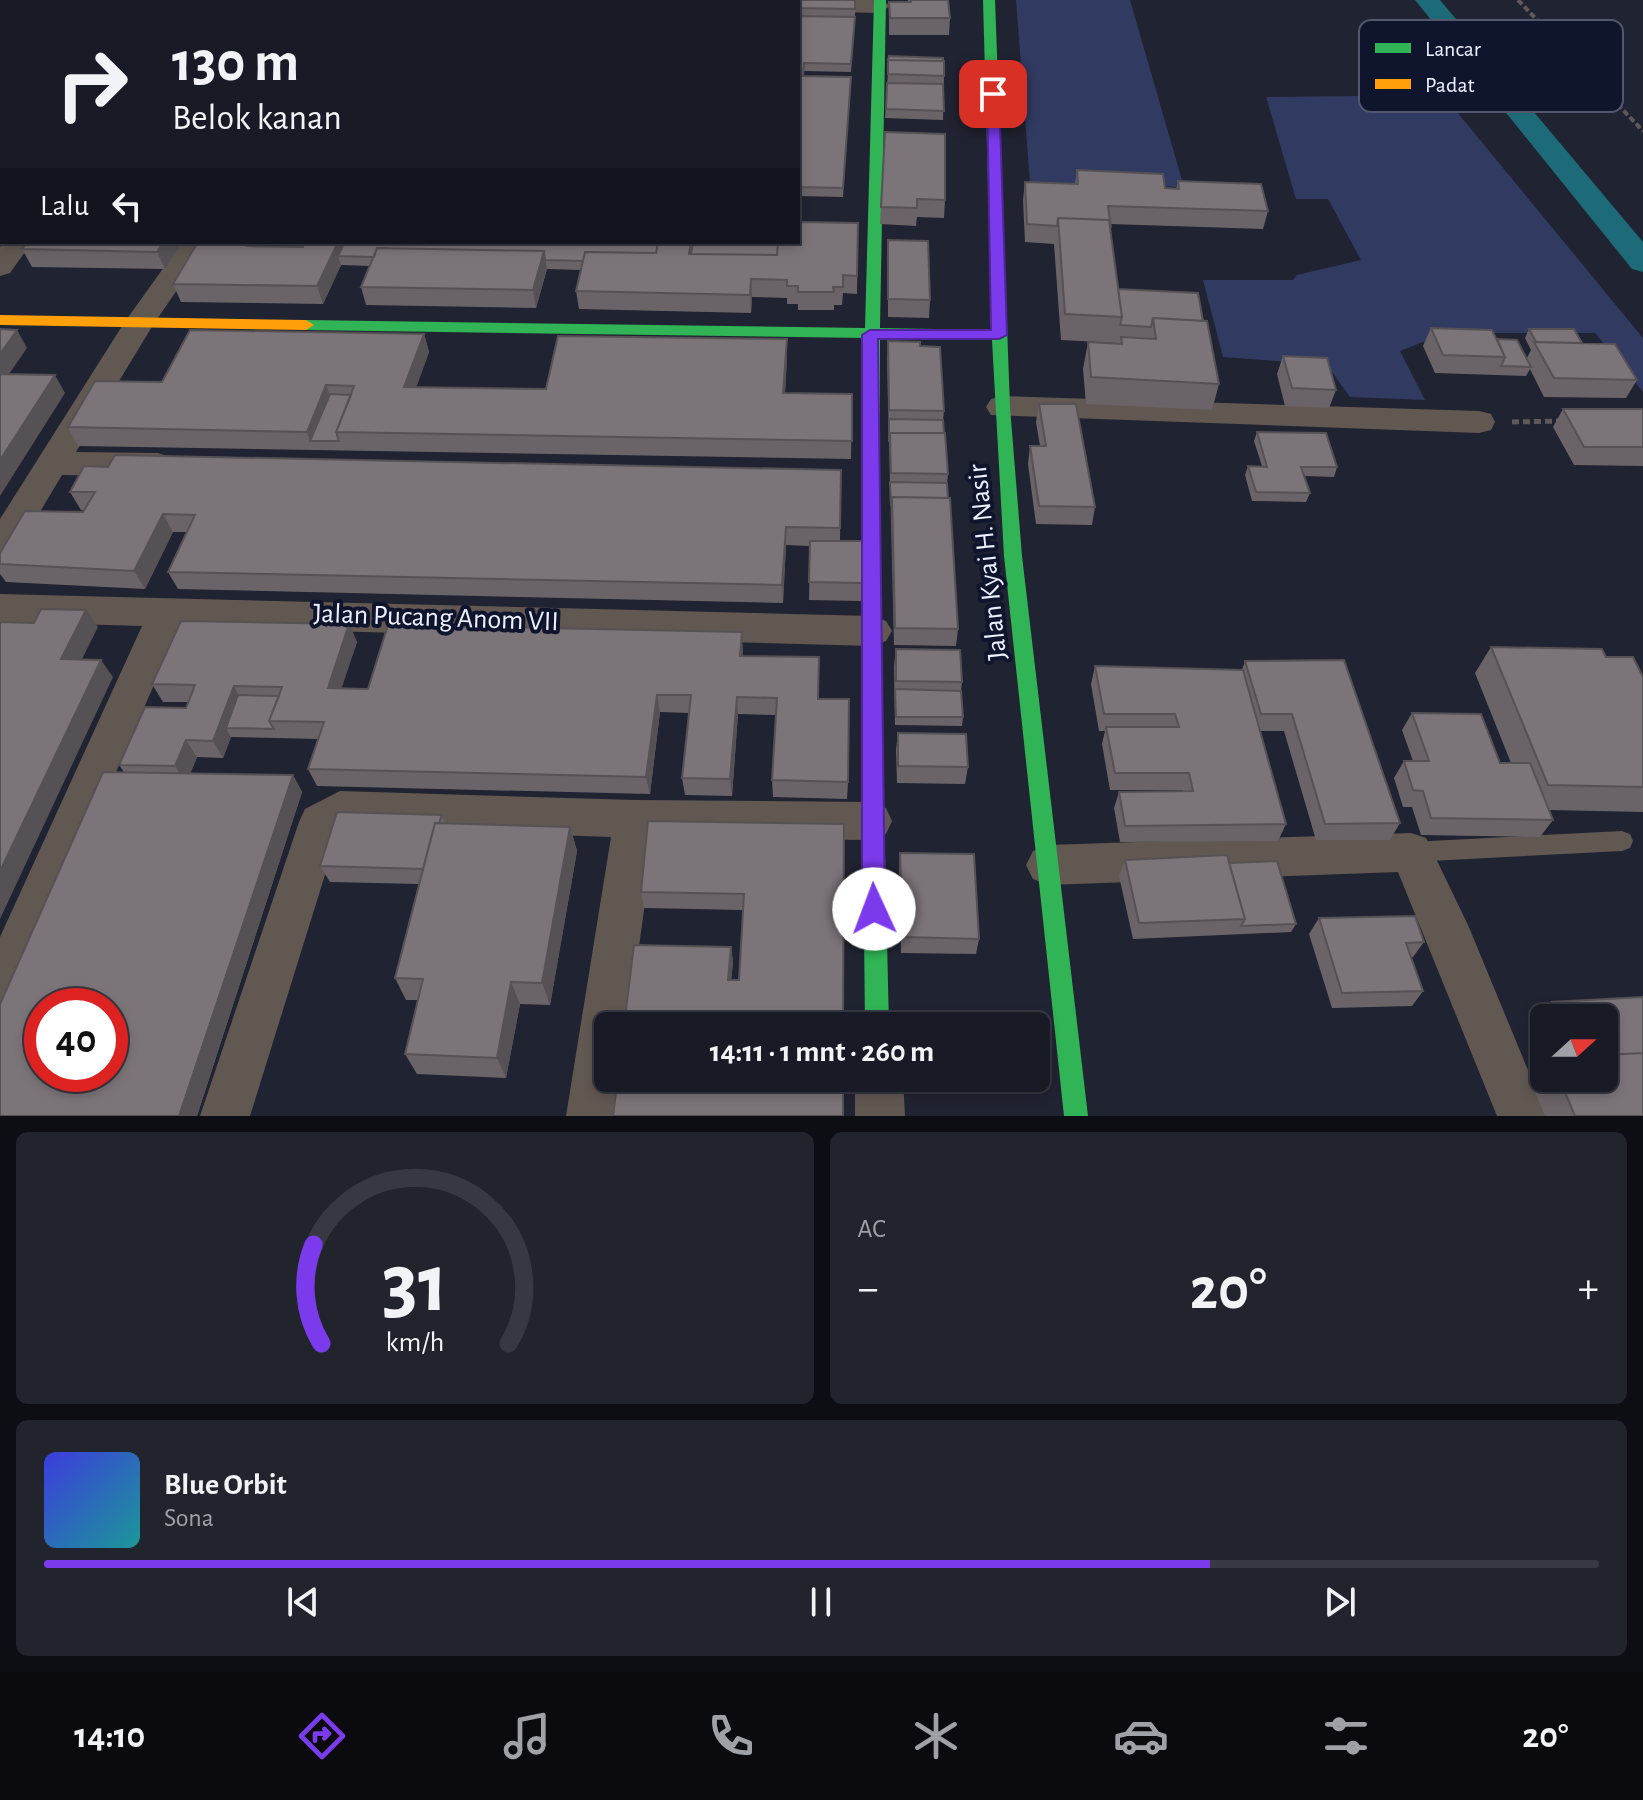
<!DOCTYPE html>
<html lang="id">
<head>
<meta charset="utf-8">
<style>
  body { margin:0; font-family:"Alegreya Sans",sans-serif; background:#21232d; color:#f1f3f6; height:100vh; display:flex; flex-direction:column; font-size:30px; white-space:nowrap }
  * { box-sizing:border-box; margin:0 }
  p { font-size:26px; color:#9fa1a7 }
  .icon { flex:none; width:44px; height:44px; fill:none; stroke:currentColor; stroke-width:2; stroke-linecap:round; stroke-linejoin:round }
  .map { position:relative; height:1116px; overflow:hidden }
  .side { display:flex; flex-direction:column; gap:16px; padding:16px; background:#0d0e14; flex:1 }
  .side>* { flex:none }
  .banner { position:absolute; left:0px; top:0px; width:800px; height:244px; box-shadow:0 4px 12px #0003,0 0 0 2px #363842; background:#181a25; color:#f1f3f6; overflow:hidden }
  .needle { width:52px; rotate:69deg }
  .tools { position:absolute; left:1530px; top:1004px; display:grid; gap:16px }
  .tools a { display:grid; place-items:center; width:88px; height:88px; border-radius:12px; background:#181a25; box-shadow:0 4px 12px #0003,0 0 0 2px #363842; font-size:40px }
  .speed { position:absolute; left:24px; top:988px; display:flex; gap:16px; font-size:40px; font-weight:700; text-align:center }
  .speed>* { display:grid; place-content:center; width:104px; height:104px; border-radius:50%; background:#181a25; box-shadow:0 4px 12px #0003,0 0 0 2px #363842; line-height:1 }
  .speed .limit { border:12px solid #d22; background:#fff; color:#111 }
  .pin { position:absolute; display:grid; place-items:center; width:68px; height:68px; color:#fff; margin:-34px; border-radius:16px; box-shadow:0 4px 12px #0006 }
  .me { position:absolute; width:88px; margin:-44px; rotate:358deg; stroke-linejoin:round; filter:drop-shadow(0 0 6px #0008) }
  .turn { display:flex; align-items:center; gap:28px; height:168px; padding:0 40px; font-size:36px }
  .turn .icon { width:104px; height:104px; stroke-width:2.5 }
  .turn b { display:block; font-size:56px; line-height:68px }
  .then { display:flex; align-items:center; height:76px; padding:0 40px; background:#0003; gap:16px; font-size:30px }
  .big { font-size:60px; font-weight:700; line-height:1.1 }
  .side .card { flex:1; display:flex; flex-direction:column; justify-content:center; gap:12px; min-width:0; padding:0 28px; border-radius:12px; background:#21232d }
  .side .dial { align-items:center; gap:0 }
  .dial svg { height:208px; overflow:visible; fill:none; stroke:#363842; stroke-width:7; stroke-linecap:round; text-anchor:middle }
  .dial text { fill:#f1f3f6; stroke:none }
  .song { display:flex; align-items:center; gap:24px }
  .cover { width:96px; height:96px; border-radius:12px; background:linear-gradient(135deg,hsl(240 70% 55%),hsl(180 70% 35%)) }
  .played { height:8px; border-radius:4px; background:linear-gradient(90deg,#7c3aed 75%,#363842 75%) }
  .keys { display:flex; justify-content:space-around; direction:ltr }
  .heat { display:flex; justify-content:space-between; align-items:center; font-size:44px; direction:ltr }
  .side .tiles { flex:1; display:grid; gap:16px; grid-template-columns:1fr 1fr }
  .card:last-child { grid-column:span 2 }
  .trip { position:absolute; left:594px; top:1012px; width:456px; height:80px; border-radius:12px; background:#181a25; box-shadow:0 4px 12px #0003,0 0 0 2px #363842; font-weight:700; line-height:80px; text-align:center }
  .tab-bar { display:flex; height:128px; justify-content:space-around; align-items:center; background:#0a0a0f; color:#9fa1a7 }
  .tab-bar .icon { width:56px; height:56px }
  .tab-bar .selected { color:#7c3aed }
  .tab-bar b { font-size:36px; color:#f1f3f6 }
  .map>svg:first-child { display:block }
  .green { fill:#313a61 }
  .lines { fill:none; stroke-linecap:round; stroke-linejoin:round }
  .canal { fill:#1d6a78; fill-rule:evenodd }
  .path-far1 { stroke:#5f595a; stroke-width:4; stroke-dasharray:6 3; stroke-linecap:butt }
  .path { stroke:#5f595a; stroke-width:5; stroke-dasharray:7 4; stroke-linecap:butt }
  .lane { fill:#625852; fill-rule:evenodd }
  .street { fill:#625852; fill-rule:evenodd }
  .fast { fill:#30b455; fill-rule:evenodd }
  .slow { fill:#ff9f0a; fill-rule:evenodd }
  .wall { fill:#6a6468 }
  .shaded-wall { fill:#565155 }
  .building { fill:#7b7479; stroke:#565155; stroke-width:2; fill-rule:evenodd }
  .route { fill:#7c3aed; stroke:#51269a; stroke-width:2 }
  .labels { text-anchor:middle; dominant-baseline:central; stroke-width:8; stroke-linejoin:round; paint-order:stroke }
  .street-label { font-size:28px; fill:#ecf0ff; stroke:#10152e }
  .key { fill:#10152e; stroke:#52576d; stroke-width:2 }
  .key-label { font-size:22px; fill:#ecf0ff }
</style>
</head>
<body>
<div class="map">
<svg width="1643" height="1116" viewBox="0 0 1643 1116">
  <rect width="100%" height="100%" fill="#202331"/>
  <path class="green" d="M1016,0H1130L1184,187L1030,183Z
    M1443,95L1643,338V392L1595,333H1492L1498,347L1423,342L1400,351L1425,400L1350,397L1327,365L1223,357L1203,280H1293L1297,275L1361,260L1328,199H1296L1266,97Z"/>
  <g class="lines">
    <path class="canal" d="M1415,0H1440L1643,242V272L1632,269Z"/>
    <path class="path-far1" d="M1518,0L1643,131"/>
    <path class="path" d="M1512,422L1562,421"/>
    <path class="lane" d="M1622,831L1630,834L1633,841L1630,848L1622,851L1411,862L1403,859L1400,852L1403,845L1411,842Z"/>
    <path class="street" d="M185,0H208L184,2Z
      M611,0H765L766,2H612Z
      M790,0H882L890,6L879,13L798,11V2Z
      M0,93H2V108H0Z
      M0,188H2V205H0Z
      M4,242H32L10,273L0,276V247Z
      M182,242H210L153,325L76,452L158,453L170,457L175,465L170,473L158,477L62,475L13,557L0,561V519L124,323Z
      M1002,396L1479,411L1491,414L1495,422L1491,430L1479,433L991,415L986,407L991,399Z
      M0,594L873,616L886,621L892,631L886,641L873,646L179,627L16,1003L0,1009V937L142,626L0,622Z
      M340,791L635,800L871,802L886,808L892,821L886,834L871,840L654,838L628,1026H608V1078H621L616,1116H566L611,837L346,828L338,833L250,1116H200L299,822L305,809Z
      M1411,833L1426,838L1468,925L1547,1116H1497L1398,872L1048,885L1033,879L1026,865L1033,851L1048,845Z
      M855,1078H903L905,1116H855Z"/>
    <path class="fast" d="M874,0H886L880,328L992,330L983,0H995L1010,407L1022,556L1088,1116H1064L1004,556L992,340L880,338V641L889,1026H865L861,641L865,338L306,330L298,325L306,320L865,328Z"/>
    <path class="slow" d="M0,315L306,320L314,325L306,330L0,325Z"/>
  </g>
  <path class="wall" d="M856,0L851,72L804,71V76L851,77L843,197L798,196V2Z
    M908,0H948L950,18L949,35H889V2H908Z
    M2,34V91H0V36Z
    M889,56L944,76L943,120L885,118Z
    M2,102V188H0V104Z
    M885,132L945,200L944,218L917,217L916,226L880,224Z
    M1077,170L1165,188L1176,189L1178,181L1268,211L1263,229L1110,224L1118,289L1203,321L1219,384L1212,410L1086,404L1083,369L1088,342L1120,343L1061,340L1054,244L1025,242L1023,200L1025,182L1075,184Z
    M858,223L857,294L843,293L842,305H834V310H798V304H787V298L752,297L751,313L579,309L576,291L581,270L547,269L536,308L366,305L361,287L370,266L341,265L323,304L181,302L173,284L198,242H798Z
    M888,240L930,300L929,318L888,317Z
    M182,242L165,269L32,267L22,249Z
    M1431,328L1497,339L1527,358L1531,350L1525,338L1529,329L1582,343L1637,380L1626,398L1544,397L1530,369L1526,376L1435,373L1423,346Z
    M424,334L429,352L416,387L546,389L787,339V357L785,393L852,394L851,459L78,446L68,427L162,382Z
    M888,341L920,346L944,411L943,420L948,474L947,483L958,629L956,646L894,645L887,359Z
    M1283,356L1336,390L1329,408L1285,406L1277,374Z
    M1039,404L1095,507L1092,525L1036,524L1028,464L1030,446H1040L1036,422Z
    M1563,409H1643V466L1574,465L1553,427Z
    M1257,432L1337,467L1334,477L1304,476L1310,493L1306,502L1252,501L1245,475L1248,466H1262L1254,441Z
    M841,470L840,541L862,583L861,601L809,600L810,546L786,545L783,603L178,589L168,572L186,532H173L145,589L6,582L0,574V553L83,512L85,510H81L70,492Z
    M349,624L357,642L341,688L368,689L743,650V656L819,699L848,782L847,799L773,797L772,780L776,715L738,714L732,796L685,795L682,778L689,713L660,712L650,794L317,786L308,769L318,739L231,737L223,758L197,757L190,774L293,775L302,792L197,1116H0L124,772L119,765L186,708L188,702H163L152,684Z
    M1491,647L1606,657L1643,677V812L1549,810L1553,820L1540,837L1421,835L1412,807H1403L1394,778L1404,761H1413L1402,730L1412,713L1500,763H1511L1475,673Z
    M896,649L962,682L961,691L963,717L962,726L895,725L894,666Z
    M1245,661L1400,823L1390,840H1316L1284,731H1260L1286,824L1278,841L1120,842L1114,808L1119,792L1183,791V790H1110L1102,744L1105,731H1099L1091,684L1095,666L1242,670Z
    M898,733L968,767L965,784L897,783L896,750Z
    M442,815L445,823L570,827L577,851L550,1005L520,1004L506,1078L417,1074L405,1054L418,1000H406L395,978L419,884L330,882L320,866Z
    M844,824L843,1026H624L731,947L733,962L731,980H739L743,910L644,908L641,892Z
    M900,853L979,939L976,954L901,953L899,869Z
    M1125,860L1229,863L1296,924L1291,932L1133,939L1119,876Z
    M1319,918L1424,942L1413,957H1411L1423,991L1412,1006L1332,1008L1309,934Z
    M1643,997V1116H1545L1529,1078L1544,1064V1078H1604V1018H1544V1030L1538,1016L1552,1002Z"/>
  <path class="shaded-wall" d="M158,0H177L175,2H157Z
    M259,0H275L274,2H257Z
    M0,199L2,203V210L0,213Z
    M163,242H182L165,269L157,252Z
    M249,242H266L259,255L247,246Z
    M338,242H352L338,256L341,265L323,304L317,286Z
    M544,251L547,269L536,308L533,290Z
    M751,279L752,297L751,313L750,295Z
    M17,330L27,348L0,387V354Z
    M424,334L429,352L410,405L404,387Z
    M787,339V357L784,411L783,393Z
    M55,375L65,393L0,496V460Z
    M326,385L333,403L310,441L307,432Z
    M163,514L173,532L145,589L134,571Z
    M786,527V545L783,603L782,585Z
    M86,610L98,627L73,677L61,659Z
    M349,624L357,642L336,705L328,688Z
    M742,632L743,650L742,673L740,656Z
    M101,660L113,677L0,919V871Z
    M234,686L243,703L226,728L231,737L223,758L213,741Z
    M657,695L660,712L650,794L646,777Z
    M737,697L738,714L732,796L730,779Z
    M186,740L197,757L186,783L175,766Z
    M293,775L302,792L197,1116H179Z
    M570,827L577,851L550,1005L542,983Z
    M731,947L733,962L730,994L728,980Z
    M511,982L520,1004L506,1078L497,1058Z"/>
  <path class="building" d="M33,0H158L157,2H31Z
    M202,0H259L257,2H200Z
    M352,0H455L454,2L398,1V2H351Z
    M477,0H511L510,2H476Z
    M515,0H578L692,2H514Z
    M697,0H735L734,2H696Z
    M759,0H855V9L798,8V2H759Z
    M911,0H948L950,18H890L889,2H911Z
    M798,16L855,17L851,64L804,63L803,76L851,77L843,188L798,187Z
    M2,34V74H0V36Z
    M889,56L943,58V61L888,60Z
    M888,60L944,61V76L888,74Z
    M887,83L943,84L944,111L886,109Z
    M2,102V171H0V104Z
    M885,132L945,134V200L917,199V208L881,207Z
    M1077,170L1163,174L1165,188L1179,189L1178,181L1261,184L1268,211L1108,206L1111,228L1109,220L1058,218L1057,226L1027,224L1025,182L1078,184Z
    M1058,218L1109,220L1122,317L1065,314Z
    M798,222L858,223L857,276L843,275V287H833L834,292H798V286H787V280L751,279L750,295L576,291L585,252L656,253L658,242H691L689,254L777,255L778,242H798Z
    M888,240L928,241L930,300L888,299Z
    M28,242H163L157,252L22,249Z
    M198,242H249L247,246L303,247L305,242H338L317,286L173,284Z
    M257,242H305L303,247L255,246Z
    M345,242H658L656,253L585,252L583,261L545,260L544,251L377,248L374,257L338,256Z
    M693,242H778L777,255L691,254Z
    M377,248L544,251L533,290L361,287Z
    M1118,289L1198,293L1203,321L1153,318L1151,327L1120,325L1122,317Z
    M1153,318L1207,321L1219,384L1091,377L1088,342L1122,344L1121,337L1156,339Z
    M1431,328L1492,330L1505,357L1443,355Z
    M0,329L17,330L0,354Z
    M1529,329H1574L1582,343L1536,342Z
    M190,330L424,334L404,387L546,389L558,336L787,339L783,393L852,394V441L336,432L354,386L326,385L307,432L68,427L95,381L162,382Z
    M1497,339L1517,340L1531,367L1501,366L1505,357Z
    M888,341L920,342V346L940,347L944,411L889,410Z
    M1534,342L1615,344L1637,380L1554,378Z
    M1283,356L1327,358L1336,390L1292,388Z
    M0,374L55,375L0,460Z
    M330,394L351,395L336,432L339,441H310Z
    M1039,404H1076L1095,507L1039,506L1030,446H1046Z
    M1563,409H1643V447H1584Z
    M889,419L943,420L944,433H890L889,442Z
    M1257,432L1326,433L1337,467H1301L1310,493L1256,492L1248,466L1267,467Z
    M890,433H945L948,474L891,473Z
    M115,455L841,470L840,528L786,527L782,585L168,572L195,515L163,514L134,571L0,564V553L25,511L83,512L95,492H70L84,466L108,467Z
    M890,482L947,483L948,498L892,497L891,505Z
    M892,497L950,498L958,629L895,628Z
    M810,541H862V583L809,582Z
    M41,609L86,610L61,659L101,660L0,871V622L34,623Z
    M181,621L349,624L328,688L368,689L388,625L742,632L740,656L819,657L818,699H849L848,782L772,780L777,698L737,697L730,779L682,778L691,695H657L646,777L308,769L324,722L269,721L282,687L234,686L213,741L186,740L175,766L119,765L145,707L186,708L195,685L152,684Z
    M1491,647L1602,649L1606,657H1633L1643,677V787L1548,785Z
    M896,649L960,650L962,682L896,681Z
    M1344,660L1400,823L1325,824L1292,714H1261L1245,661Z
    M1095,666L1243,670L1286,824L1125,826L1119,792L1193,791L1189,773H1115L1106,727H1179L1175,714H1104Z
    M895,689L961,691L963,717H896Z
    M238,695L279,696L269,721L274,729L226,728Z
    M1412,713L1481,714L1500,763H1530L1553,820L1431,818L1423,791L1413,790L1404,761H1429Z
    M898,733L966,734L968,767L898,766Z
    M103,772L293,775L179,1116H0V1004ZM42,1006H110V1074H42Z
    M337,812L442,815L439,823H435L423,869L320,866Z
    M648,821L844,824L843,1026H624L634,945L731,947L728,980H739L744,894L641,892Z
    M435,823L570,827L542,983L511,982L497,1058L405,1054L423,979L395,978Z
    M900,853L974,854L979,939L903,937Z
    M1227,855L1245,919L1139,923L1125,860Z
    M1277,861L1296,924L1241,926L1245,919L1229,863Z
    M1415,916L1424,942L1406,943L1423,991L1342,993L1319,918Z
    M1643,997V1053L1604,1055V1018H1559L1552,1002Z
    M1643,1053V1116H1575L1559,1078H1604V1055Z
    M618,1078H843V1116H613Z"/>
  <path class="route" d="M993,90L999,94L1007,335L999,339H878L885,909L882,916L874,919L866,916L862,909V335L870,330H991L987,94Z"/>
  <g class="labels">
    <g class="street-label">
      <text transform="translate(988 562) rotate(-96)">Jalan Kyai H. Nasir</text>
      <text transform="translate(436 618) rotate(2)">Jalan Pucang Anom VII</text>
    </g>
  </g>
  <rect x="1359" y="20" width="264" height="92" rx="12" class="key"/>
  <rect x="1375" y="43" width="36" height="10" fill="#30b455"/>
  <rect x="1375" y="79" width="36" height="10" fill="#ff9f0a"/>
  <g class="key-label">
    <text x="1425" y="56">Lancar</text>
    <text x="1425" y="92">Padat</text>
  </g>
</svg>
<div class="tools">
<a><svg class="needle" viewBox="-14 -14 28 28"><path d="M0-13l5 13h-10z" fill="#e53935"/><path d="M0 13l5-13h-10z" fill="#9fa1a7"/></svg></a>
</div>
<div class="speed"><div class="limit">40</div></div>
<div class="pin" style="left:993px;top:94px;background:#d93025"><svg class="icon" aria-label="arrive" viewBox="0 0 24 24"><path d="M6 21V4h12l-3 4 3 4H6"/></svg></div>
<svg class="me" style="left:874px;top:909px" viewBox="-20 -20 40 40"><circle r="19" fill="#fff"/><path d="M0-13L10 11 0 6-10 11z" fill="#7c3aed"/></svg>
<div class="trip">14:11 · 1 mnt · 260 m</div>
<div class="banner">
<div class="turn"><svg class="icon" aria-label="right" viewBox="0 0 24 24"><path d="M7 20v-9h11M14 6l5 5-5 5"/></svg><div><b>130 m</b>Belok kanan</div></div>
<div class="then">Lalu<svg class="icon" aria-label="left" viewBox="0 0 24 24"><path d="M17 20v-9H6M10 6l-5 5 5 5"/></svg></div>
</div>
</div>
<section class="side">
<div class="tiles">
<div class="card dial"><svg viewBox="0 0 100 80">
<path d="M14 69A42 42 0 1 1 86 69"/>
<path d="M14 69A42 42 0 0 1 11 31" stroke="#7c3aed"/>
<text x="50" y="56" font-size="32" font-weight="700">31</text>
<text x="50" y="72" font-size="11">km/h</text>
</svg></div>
<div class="card"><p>AC</p>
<div class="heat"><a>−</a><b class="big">20°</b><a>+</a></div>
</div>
<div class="card">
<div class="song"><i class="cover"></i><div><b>Blue Orbit</b><p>Sona</p></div></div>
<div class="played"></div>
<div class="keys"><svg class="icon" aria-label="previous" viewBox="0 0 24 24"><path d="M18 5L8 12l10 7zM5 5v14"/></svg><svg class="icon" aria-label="pause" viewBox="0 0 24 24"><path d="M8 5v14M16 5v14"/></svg><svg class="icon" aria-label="next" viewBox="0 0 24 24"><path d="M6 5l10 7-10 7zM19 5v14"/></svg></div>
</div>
</div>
</section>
<nav class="tab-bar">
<b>14:10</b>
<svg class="icon selected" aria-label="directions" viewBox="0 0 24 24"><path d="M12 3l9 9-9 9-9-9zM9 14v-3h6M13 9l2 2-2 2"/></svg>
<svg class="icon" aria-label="music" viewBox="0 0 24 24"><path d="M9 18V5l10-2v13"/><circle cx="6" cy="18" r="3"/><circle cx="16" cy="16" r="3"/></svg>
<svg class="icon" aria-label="phone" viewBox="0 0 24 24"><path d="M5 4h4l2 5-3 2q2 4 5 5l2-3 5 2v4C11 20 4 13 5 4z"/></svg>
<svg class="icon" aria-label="climate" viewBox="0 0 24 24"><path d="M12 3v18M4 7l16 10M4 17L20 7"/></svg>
<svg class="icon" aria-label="car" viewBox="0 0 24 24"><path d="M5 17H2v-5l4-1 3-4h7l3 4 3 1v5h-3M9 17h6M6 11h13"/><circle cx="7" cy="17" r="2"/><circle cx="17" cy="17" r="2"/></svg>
<svg class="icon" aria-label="filters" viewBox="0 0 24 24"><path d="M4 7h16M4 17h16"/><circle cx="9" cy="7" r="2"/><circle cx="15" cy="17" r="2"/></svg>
<b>20°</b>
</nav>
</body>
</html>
